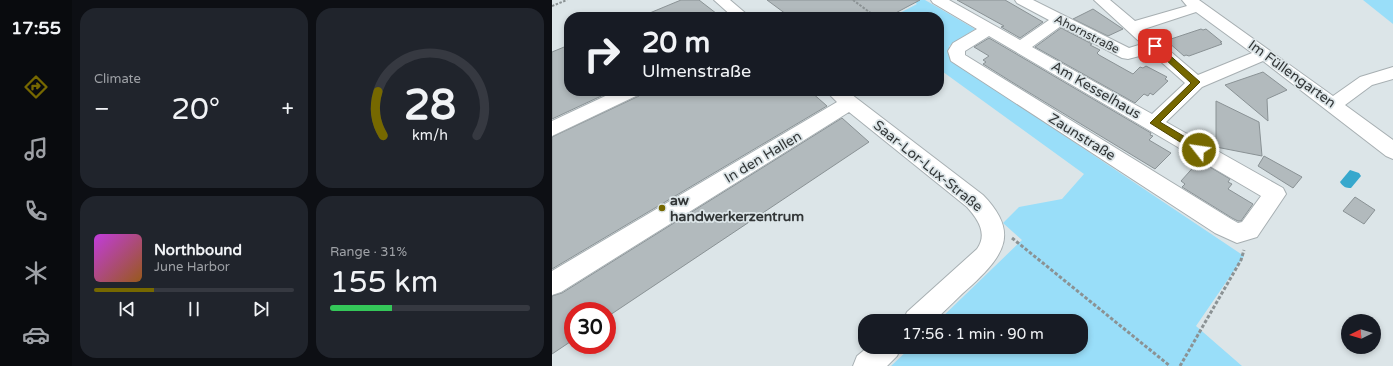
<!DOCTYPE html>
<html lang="en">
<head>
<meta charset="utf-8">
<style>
  body { margin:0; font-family:"Varela Round",sans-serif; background:#20242c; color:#f1f3f6; height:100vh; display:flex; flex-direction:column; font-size:15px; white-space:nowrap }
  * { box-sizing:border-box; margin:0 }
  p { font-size:13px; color:#9ea1a6 }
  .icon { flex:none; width:22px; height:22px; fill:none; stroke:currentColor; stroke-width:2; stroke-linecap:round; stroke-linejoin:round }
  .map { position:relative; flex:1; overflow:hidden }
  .side { display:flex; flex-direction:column; gap:8px; padding:8px; background:#0d0f14; width:480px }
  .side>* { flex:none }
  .guide { position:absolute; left:12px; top:12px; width:380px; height:84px; border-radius:16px; box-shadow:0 2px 6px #0003; background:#171b24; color:#f1f3f6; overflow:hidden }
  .needle { width:26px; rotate:265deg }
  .buttons { position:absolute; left:789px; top:314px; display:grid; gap:8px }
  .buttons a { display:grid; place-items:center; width:40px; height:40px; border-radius:50%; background:#171b24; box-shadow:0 2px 6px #0003; font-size:20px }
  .speed { position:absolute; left:12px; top:302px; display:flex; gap:8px; font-size:20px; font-weight:700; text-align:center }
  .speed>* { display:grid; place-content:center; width:52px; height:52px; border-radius:50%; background:#171b24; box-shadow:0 2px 6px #0003; line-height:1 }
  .speed .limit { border:6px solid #d22; background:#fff; color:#111 }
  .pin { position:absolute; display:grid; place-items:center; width:34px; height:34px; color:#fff; margin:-17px; border-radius:8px; box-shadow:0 2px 6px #0006 }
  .me { position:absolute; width:44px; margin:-22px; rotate:300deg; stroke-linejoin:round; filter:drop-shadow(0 0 3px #0008) }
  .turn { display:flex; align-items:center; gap:14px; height:84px; padding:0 12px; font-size:18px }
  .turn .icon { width:52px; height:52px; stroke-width:2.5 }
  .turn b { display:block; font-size:28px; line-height:34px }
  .big { font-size:30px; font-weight:600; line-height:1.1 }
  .side .tile { flex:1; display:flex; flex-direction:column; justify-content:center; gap:6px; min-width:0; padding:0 14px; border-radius:16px; background:#20242c }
  .side .dial { align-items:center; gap:0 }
  .dial svg { height:104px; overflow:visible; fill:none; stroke:#363941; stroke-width:7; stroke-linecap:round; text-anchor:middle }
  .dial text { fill:#f1f3f6; stroke:none }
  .song { display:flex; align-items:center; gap:12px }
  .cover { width:48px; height:48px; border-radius:6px; background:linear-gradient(135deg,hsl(290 70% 55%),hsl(30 70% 35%)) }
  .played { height:4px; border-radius:2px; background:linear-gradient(90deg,#766800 30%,#363941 30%) }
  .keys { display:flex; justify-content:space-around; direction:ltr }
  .heat { display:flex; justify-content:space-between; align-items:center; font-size:22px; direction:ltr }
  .charge { height:6px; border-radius:3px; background:linear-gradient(90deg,#34c759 31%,#363941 0) }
  .side .tiles { flex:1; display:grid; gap:8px; grid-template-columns:repeat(2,1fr) }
  .trip { position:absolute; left:306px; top:314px; width:230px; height:40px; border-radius:16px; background:#171b24; box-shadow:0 2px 6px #0003; font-weight:600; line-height:40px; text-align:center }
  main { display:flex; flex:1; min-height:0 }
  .dock { display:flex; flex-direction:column; width:72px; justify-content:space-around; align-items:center; background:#090b0e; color:#9ea1a6 }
  .dock .icon { width:28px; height:28px }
  .dock .selected { color:#766800 }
  .dock b { font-size:18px; color:#f1f3f6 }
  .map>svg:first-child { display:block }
  .green { fill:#99def9 }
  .water { fill:#37a8cd }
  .building { fill:#b2babd; stroke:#8a9295 }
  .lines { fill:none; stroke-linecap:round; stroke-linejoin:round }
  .minor-casing { stroke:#a7afb2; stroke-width:2 }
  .path-far1 { stroke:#8b9294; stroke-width:2; stroke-dasharray:2.5 1.5; stroke-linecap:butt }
  .path { stroke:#8b9294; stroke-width:3; stroke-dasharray:3.5 2; stroke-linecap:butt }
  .minor { fill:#fff; fill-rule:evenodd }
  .route { fill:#766800; stroke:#4d4400 }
  .poi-dot { fill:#766800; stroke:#dce5e8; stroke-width:1.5 }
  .labels { text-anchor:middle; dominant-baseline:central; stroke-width:3.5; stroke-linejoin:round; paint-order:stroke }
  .far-street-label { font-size:12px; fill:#323637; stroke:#dce5e8 }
  .street-label { font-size:14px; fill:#323637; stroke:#dce5e8 }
  .poi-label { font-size:14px; font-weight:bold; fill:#323637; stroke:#dce5e8; text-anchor:start }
</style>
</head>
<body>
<main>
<nav class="dock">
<b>17:55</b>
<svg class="icon selected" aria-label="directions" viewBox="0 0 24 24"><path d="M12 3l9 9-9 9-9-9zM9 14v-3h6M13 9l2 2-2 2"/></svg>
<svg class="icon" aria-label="music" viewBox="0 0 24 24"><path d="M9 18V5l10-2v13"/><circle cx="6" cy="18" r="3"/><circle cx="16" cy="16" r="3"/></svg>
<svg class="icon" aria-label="phone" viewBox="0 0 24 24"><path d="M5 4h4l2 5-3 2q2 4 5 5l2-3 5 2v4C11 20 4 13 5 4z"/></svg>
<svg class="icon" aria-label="climate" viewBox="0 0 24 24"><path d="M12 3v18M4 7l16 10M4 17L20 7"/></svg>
<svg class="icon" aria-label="car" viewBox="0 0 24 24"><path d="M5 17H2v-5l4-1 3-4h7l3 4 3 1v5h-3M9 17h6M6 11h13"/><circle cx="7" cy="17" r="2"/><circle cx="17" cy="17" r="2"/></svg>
</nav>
<section class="side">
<div class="tiles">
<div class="tile"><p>Climate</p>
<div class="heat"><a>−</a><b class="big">20°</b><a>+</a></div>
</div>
<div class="tile dial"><svg viewBox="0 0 100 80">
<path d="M14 69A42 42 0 1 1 86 69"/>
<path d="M14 69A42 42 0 0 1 10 35" stroke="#766800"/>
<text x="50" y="56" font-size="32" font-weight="700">28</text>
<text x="50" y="72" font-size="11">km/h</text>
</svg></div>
<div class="tile">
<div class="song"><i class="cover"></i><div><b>Northbound</b><p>June Harbor</p></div></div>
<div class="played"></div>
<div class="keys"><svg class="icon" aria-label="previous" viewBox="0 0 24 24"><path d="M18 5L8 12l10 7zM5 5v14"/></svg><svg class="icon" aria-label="pause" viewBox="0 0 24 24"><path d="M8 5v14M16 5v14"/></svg><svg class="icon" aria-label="next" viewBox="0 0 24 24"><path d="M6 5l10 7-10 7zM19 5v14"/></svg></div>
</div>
<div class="tile"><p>Range · 31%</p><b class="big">155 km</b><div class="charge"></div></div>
</div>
</section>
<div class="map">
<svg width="841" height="366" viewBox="0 0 841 366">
  <rect width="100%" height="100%" fill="#dce5e8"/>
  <path class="green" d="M360,0H373L423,29L397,46V55L401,61L692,256L644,326L690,366H339L359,347H529V321H386L470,240L451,223L467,207L510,199L532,174L387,69V17H340L365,4Z
    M811,0H841V24Z"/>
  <path class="water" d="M798,170L807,173L809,176L799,188C794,188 791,187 788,182Z"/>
  <path class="building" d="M129,0H147L169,17H88Z
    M215,0H368L336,17H238Z
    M405,0H453L491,22L468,38L449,27L452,26Z
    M541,9L571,29L556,36L521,19Z
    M509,28L540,44L538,45L548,50L545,53L547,55L581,74L588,67L591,68L594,66L615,77L613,79L616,81L601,95L598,93L596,96L592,94L583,103L483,47Z
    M649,29L651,30L654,29L670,42H668L670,44L637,56L634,55L632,56L616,42H618L616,40Z
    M437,38L599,133L598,135L601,136L597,140L619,153L603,169L463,84L431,64L434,62L431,60L437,56L422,47Z
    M17,45V91H60L0,119V52Z
    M711,72L735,90L715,99L716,121L673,85Z
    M90,91H258L275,106L0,269V137L87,96Z
    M664,101L707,122L710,156L664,147Z
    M290,118L317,142L55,317V311H21V340L0,354V296L10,293Z
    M712,156L750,177L741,188L706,166Z
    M646,162L650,165L651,163L678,179L676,182L680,184L676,189L701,204L689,221H686L680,218L630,187L633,184L629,181Z
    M803,197L823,210L812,224L791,211Z"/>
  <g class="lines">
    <defs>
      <path id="minor" d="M162,0H178L198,17H181Z
        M379,0H397L468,40L497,20L465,3L463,0H481L577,48L590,44L542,0H558L583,21L635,6L630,0H647L781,96L808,77L841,67V79L820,85L793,105L841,140V159L834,156L711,61L650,87L614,122L731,188L734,194L705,237L685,243L663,233L399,61L396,51L401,43L425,29L381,3ZM644,12L700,53L646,75L592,29ZM509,26L570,58L576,59L599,53L633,83L600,114L480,47ZM437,36L709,196L690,222L686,223L679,219L413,55V51Z
        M64,91H89L86,95L0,136V121Z
        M274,91H295L431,195C467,232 453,254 420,285C407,296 395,309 382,321H351L355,312L425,249C436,234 426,219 415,207L297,112L9,292L0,295V271L285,102Z
        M316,347H349L345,356L335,366H301L305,356Z"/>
    </defs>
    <use href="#minor" class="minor-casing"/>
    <path class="path-far1" d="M301,0L324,17
      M0,6L15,0"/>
    <path class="path" d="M460,238L618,366
      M628,366L689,260L692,250"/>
    <use href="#minor" class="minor"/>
  </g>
  <path class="route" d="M600,44H605L648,82L608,122L650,147L652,150L650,152H644L598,123L639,83L600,47Z"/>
  <circle class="poi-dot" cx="110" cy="208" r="4"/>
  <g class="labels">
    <g class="far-street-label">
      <text transform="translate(535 34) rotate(27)">Ahornstraße</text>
    </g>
    <g class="street-label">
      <text transform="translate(740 74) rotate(36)">Im Füllengarten</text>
      <text transform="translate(544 90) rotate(30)">Am Kesselhaus</text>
      <text transform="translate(530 137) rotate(32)">Zaunstraße</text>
      <text transform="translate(211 157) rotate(-31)">In den Hallen</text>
      <text transform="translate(376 166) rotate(39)">Saar-Lor-Lux-Straße</text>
    </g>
    <g class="poi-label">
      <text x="118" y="200">aw<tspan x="118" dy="16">handwerkerzentrum</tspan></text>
    </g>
  </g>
</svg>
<div class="buttons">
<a><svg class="needle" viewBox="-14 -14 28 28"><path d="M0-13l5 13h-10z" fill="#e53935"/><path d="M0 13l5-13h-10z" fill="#9ea1a6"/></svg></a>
</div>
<div class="speed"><div class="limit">30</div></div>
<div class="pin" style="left:603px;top:46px;background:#d93025"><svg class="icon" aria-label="arrive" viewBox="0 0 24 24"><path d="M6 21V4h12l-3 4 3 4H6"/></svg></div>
<svg class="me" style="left:647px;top:150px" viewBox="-20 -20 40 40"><circle r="17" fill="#766800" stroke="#fff" stroke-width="3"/><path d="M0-11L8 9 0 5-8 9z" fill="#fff"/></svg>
<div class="trip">17:56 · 1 min · 90 m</div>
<div class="guide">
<div class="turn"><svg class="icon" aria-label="right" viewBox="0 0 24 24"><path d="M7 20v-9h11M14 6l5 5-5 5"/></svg><div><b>20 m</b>Ulmenstraße</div></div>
</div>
</div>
</main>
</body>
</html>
